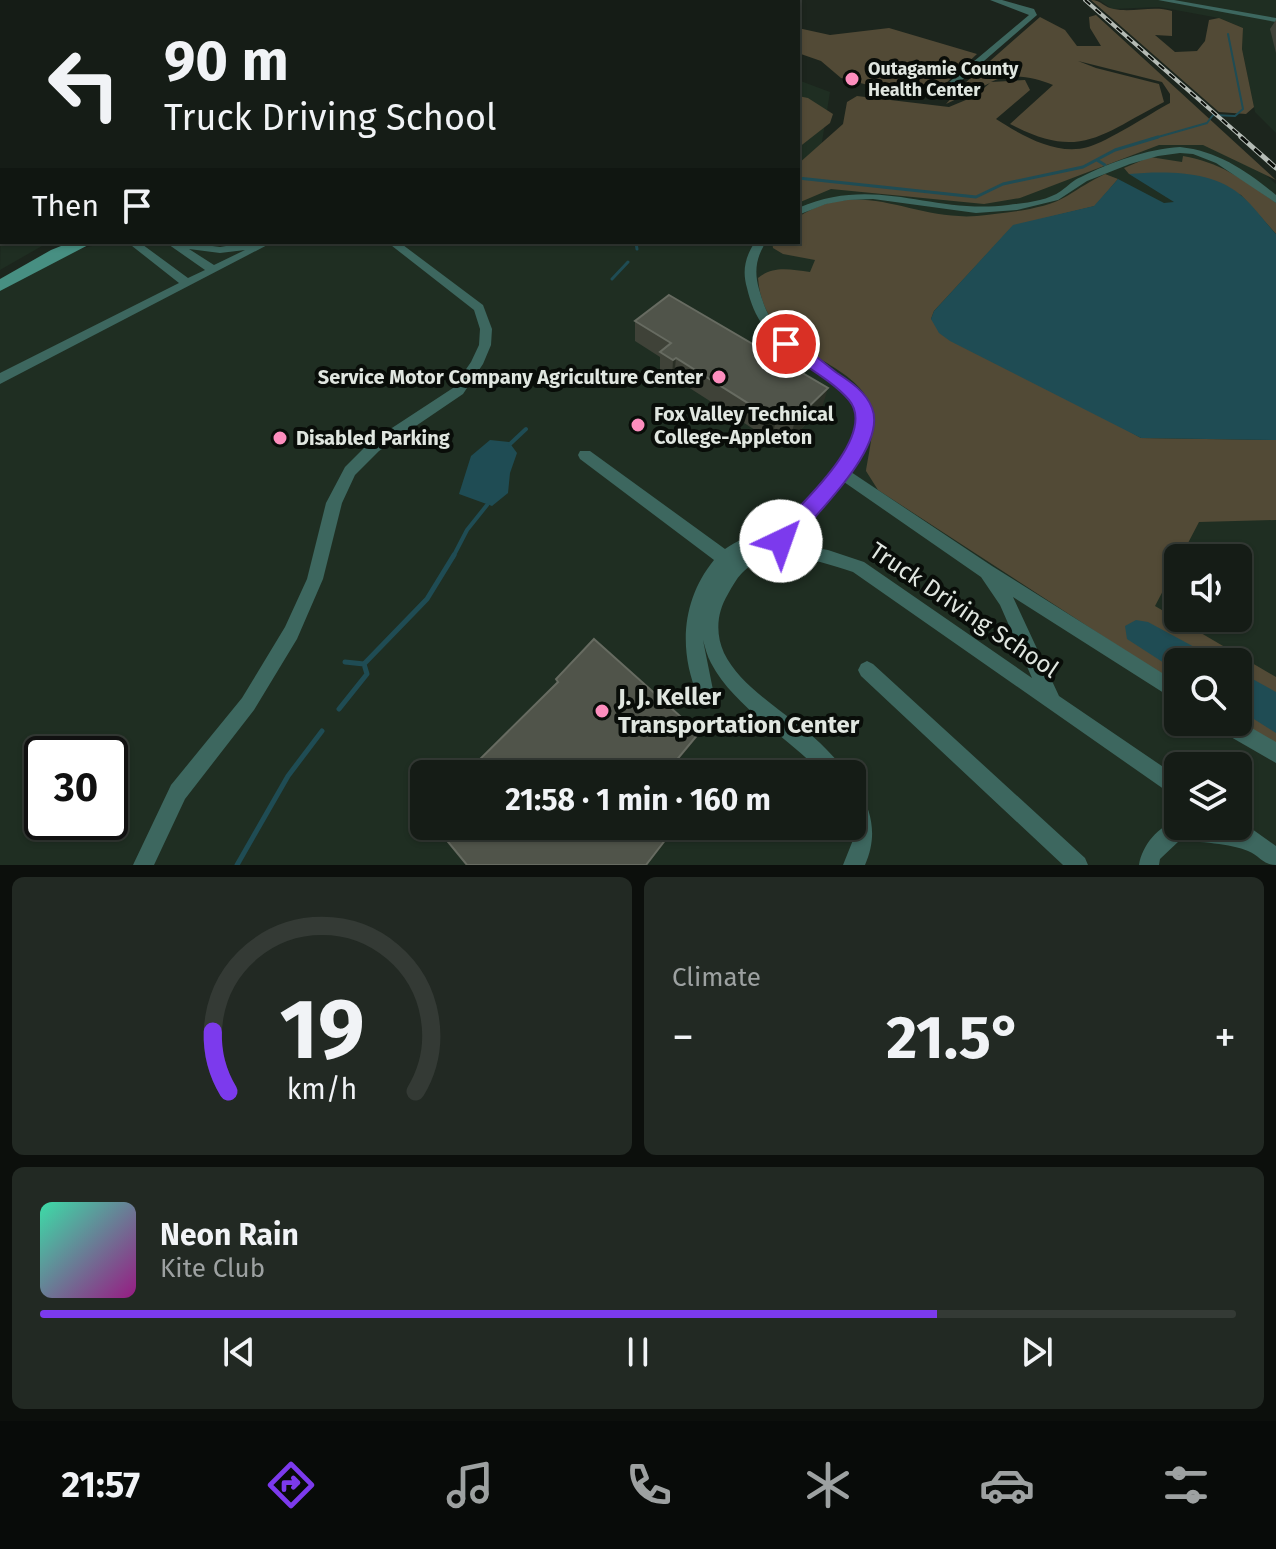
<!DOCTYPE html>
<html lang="en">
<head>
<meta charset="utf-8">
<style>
  body { margin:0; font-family:"Fira Sans",sans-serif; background:#222923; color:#f1f3f6; height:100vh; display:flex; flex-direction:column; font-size:30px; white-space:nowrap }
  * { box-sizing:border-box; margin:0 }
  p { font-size:26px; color:#9da1a1 }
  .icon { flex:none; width:44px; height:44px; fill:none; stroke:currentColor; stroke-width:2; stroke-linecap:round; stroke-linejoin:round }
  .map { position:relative; height:865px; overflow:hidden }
  .sheet { display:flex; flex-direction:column; gap:12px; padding:12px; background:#0c0f0c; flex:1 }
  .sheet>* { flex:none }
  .hud { position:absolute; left:0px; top:0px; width:800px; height:244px; box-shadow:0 2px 6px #0004,0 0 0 2px #343a35; background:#151c16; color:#f1f3f6; overflow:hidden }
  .buttons { position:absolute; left:1164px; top:544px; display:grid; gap:16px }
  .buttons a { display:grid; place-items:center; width:88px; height:88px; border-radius:12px; background:#151c16; box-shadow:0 2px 6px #0004,0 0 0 2px #343a35; font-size:40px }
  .speed { position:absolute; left:24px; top:736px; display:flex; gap:16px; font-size:40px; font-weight:700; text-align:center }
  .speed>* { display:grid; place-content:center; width:104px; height:104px; border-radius:50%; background:#151c16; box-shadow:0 2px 6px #0004,0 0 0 2px #343a35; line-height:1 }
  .speed .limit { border:4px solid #111; border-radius:12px; background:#fff; color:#111 }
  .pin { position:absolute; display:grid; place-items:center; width:68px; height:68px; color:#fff; margin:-34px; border:4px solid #fff; border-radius:50%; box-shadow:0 2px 8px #0007 }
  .me { position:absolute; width:88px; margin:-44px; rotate:42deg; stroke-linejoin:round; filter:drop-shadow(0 0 6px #0008) }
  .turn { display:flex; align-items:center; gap:28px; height:168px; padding:0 32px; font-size:36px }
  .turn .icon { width:104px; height:104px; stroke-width:2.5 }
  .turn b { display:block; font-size:56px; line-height:68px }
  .then { display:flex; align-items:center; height:76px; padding:0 32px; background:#0003; gap:16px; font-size:30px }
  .big { font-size:60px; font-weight:700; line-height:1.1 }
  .sheet .tile { flex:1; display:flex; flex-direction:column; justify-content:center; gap:12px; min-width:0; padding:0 28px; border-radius:12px; background:#222923 }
  .sheet .dial { align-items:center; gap:0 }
  .dial svg { height:208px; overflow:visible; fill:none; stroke:#343a35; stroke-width:7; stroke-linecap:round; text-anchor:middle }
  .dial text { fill:#f1f3f6; stroke:none }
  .song { display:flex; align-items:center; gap:24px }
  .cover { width:96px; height:96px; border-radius:12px; background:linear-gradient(135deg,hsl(160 70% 55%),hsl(310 70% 35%)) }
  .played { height:8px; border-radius:4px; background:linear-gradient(90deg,#7c3aed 75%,#343a35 75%) }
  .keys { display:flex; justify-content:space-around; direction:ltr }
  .heat { display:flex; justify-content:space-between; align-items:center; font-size:44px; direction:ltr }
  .sheet .tiles { flex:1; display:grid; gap:12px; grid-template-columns:1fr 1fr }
  .tile:last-child { grid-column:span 2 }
  .trip { position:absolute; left:410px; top:760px; width:456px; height:80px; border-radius:12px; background:#151c16; box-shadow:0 2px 6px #0004,0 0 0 2px #343a35; font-weight:700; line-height:80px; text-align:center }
  .tabs { display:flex; height:128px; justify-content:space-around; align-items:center; background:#080b09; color:#9da1a1 }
  .tabs .icon { width:56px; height:56px }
  .tabs .on { color:#7c3aed }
  .tabs b { font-size:36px; color:#f1f3f6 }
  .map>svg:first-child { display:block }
  .built { fill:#1f2e22; fill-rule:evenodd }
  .green { fill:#524a36; fill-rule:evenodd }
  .water { fill:#1f4c54 }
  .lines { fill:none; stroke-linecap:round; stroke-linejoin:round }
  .stream-far3 { stroke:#1f4c54; stroke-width:2 }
  .stream-far2 { stroke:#1f4c54; stroke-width:3 }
  .stream-far1 { stroke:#1f4c54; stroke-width:4 }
  .stream { stroke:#1f4c54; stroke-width:5 }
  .minor { fill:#3d675f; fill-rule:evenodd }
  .secondary { fill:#478f82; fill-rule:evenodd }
  .rail-far1-casing { stroke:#b4bbb5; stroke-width:4 }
  .rail-casing { stroke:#b4bbb5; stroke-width:5 }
  .rail-far1 { stroke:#090d09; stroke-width:2; stroke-dasharray:7; stroke-linecap:butt }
  .rail { stroke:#090d09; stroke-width:3; stroke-dasharray:9; stroke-linecap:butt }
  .wall { fill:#3f4238 }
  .shaded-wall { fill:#2a2f25 }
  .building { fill:#50544a; stroke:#676b61; stroke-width:2 }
  .route { fill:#7c3aed; stroke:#51269a; stroke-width:2 }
  .poi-dot { fill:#fd8ebe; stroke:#090d09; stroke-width:3 }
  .labels { text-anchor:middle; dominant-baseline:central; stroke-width:8; stroke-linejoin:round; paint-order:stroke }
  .far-poi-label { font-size:18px; font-weight:bold; fill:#e0e6e0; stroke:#090d09; text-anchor:start }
  .poi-label { font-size:20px; font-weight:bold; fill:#e0e6e0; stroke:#090d09; text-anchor:start }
  .near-street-label { font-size:24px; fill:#e0e6e0; stroke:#090d09 }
  .near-poi-label { font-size:24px; font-weight:bold; fill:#e0e6e0; stroke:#090d09; text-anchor:start }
</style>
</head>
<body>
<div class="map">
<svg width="1276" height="865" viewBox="0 0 1276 865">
  <rect width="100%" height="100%" fill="#1c251d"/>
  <path class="built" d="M1099,0H1276V133L1255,112L1242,49L1243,28L1219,18L1159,7L1112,9Z
    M798,80L830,92L816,180L935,195L1207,123L1276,184V865H0V291L65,253L103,243L798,242ZM1178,558H1238V618H1178ZM1178,662H1238V722H1178ZM42,754H110V822H42ZM1178,766H1238V826H1178ZM424,774H852V826H424Z
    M2,167V242H49L0,270Z"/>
  <path class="green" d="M1091,0C1101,0 1105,8 1114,9C1133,13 1153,5 1172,11V36L1155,35L1175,52L1197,51L1205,41L1209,20L1219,18L1243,28L1242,49L1254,107L1246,114L1219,112Z
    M1096,15L1276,180L1203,145H1159L1020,198L984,204L831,189L798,203V164L843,124L847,102L857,96L949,107L973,97L990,83L946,104L965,83L1040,17L1065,30L1077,46H1101L1090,28L1089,17ZM1078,61L1162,82L1170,94V103C1151,113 1107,142 1088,147C1056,156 1021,135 996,119L1030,90L1025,80L991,82C1009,72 1034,77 1053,85L1010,124C1080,161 1100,135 1164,102L1159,84L1096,68Z
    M798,28L830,35L889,28L977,54L944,85L933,90H920L899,85H868L841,78L821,61L798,53Z
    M798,96L808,98L833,114L830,123L798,148Z
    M1183,156C1220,162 1246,181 1276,203V234L1241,195L1182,174H1129L1124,168L1150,157L1182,162Z
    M1105,174L1118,179L1095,206L1013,226L934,311L931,319L1141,438L1276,440V520L1199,522L1155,606L1276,677V745L1238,722V662H1178V685L878,490L866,471C868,457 876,421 872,409C854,354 764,359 758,278C774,265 791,270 810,272L815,260L783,254L773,248L772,242H798V217C862,176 911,221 977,216C1004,213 1044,210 1067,196C1080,188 1090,181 1105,174Z"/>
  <path class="water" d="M1129,174C1165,171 1214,170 1243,197C1255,208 1265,222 1276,234V440L1141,438L950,341L939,333L931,319L934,311L1013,225L1094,206L1118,179L1164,203L1174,202Z
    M490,440L509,442L517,453L510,473L508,493L492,506L459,494L471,456Z
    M1136,620L1148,622L1222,662H1178V672L1127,639L1125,626Z
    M1238,671L1276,692V733L1238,709Z"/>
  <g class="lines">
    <path class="stream-far3" d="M1151,139L1207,123L1213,115L1235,116L1243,109L1228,34"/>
    <path class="stream-far2" d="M1097,160L1105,165
      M798,178L976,197L1003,184L1083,167L1115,150L1158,137
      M636,243L637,249
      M612,279L628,262"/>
    <path class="stream-far1" d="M510,444L526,429
      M453,557L467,530L487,505"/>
    <path class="stream" d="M345,662L364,664
      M339,709L367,674L364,664L427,599L454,555
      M237,865L288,776L322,731"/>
    <path class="minor" d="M990,0H1002L1034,9L1037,15L947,93H941V89L1029,15Z
      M1158,0H1174L1276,18V22Z
      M1180,147C1218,151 1247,171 1276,195V203L1216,163L1193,154L1180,153L1158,156L1130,164L1087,181L1058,200L1017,210L976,213L873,199L848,200L826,204L798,215V208C877,174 931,215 1008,205C1025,203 1047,201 1061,191C1068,186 1073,180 1081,177C1111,162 1147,149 1180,147Z
      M2,157V164L0,165V158Z
      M127,242H139L188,278L205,270L165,242H178L184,246L189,243L220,247L250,242H273L0,384V373L179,283ZM189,249L220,253L245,250L214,265Z
      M387,242H399L483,305L492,329L491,345L483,364L463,394L379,451L355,475L342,503L323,579L297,639L254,710L185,799L154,865H133L171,785L242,698L285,627L307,579L326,503L345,467L369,443L453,388L471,362L479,345L480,329L474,310Z
      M755,242H766C756,257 754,272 759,289C763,303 767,316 778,327C824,378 909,387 851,472L992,566L1178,683V702L1013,597L1059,696L1178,777V799L853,572C820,561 769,544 742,573C736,579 732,587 728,594C717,612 715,633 724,653C743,692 797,718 827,750C834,758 842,764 846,774H823C789,738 734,707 711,663C707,656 705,647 703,640L713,690L710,696L704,699L698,696C678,650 682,599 714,560L580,459L578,455L580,451H590L725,549C741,538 758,530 778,533C803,508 848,467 857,433C867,390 792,361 768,332C757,319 751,305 747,288C742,271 745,257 755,242ZM844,482L981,577L1000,605L1032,678L864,562L828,550L794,544L793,539Z
      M867,661L873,664L1085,858L1088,865H1063L861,676L858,670L861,664Z
      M1238,720L1276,742V763L1217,729L1215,722H1238Z
      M852,786L859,789C873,815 877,837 865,865H843L853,840Z
      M1238,819L1276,846V865C1263,865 1260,856 1248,851C1232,844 1197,841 1179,841L1160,859L1159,865H1139C1142,846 1158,825 1178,821V826H1238Z"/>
    <path class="secondary" d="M608,0H621L607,2Z
      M71,242H94L0,291V279L51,250Z"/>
    <defs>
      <path id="rail-far1" d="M1085,0L1244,139"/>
      <path id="rail" d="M1241,137L1276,168"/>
    </defs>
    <use href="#rail-far1" class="rail-far1-casing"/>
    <use href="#rail" class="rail-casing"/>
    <use href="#rail-far1" class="rail-far1"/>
    <use href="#rail" class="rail"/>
  </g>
  <path class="wall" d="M1276,20V53L1270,29Z
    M635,321L822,408L790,440L774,429L766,437L674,378L672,380L660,372V357L635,341Z"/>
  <path class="shaded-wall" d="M67,0H121L122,2H60Z
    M2,99V115H0V100Z
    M676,358L674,378L672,380L673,360Z
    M828,388L822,408L790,440L795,420Z
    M778,410L774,429L766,437L770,417Z
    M699,733L698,736L667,774H665Z
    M676,826H678L647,865H646Z"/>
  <path class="building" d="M9,0H67L60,2H12Z
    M2,82V99L0,100V83Z
    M669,295L828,388L795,420L778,410L770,417L676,358L673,360L660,352L671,343L635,321Z
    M594,639L699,733L665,774H465L558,682L556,679Z
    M435,826H676L646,865H467Z"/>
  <path class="route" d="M786,338C804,344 822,362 837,373C851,382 866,392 872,408C888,448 812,518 788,547L781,550L773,547L770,541L773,534C797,508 879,436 849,400C832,380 801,364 780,348L777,344Z"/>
  <g class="poi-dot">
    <circle cx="852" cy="79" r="8"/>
    <circle cx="719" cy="377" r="8"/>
    <circle cx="638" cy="425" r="8"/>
    <circle cx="280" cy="438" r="8"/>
    <circle cx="602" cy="711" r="8"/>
  </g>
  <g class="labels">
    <g class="far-poi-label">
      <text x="868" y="69">Outagamie County<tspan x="868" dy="21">Health Center</tspan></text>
    </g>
    <g class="poi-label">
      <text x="703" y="377" text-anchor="end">Service Motor Company Agriculture Center</text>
      <text x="654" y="414">Fox Valley Technical<tspan x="654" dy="23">College-Appleton</tspan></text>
      <text x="296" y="438">Disabled Parking</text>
    </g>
    <g class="near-street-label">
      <text transform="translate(964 610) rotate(34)">Truck Driving School</text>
    </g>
    <g class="near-poi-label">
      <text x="618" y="697">J. J. Keller<tspan x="618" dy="28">Transportation Center</tspan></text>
    </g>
  </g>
</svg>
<div class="buttons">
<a><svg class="icon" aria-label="sound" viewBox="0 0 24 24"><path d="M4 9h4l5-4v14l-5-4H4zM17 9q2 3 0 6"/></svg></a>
<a><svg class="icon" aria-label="search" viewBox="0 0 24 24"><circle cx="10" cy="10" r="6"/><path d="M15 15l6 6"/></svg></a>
<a><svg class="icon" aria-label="layers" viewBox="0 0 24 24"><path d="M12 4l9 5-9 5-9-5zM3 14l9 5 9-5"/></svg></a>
</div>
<div class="speed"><div class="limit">30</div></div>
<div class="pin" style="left:786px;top:344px;background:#d93025"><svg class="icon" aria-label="arrive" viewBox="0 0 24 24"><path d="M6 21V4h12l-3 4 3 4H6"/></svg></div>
<svg class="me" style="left:781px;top:541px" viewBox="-20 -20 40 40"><circle r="19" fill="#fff"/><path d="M0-13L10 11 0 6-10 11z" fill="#7c3aed"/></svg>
<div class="trip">21:58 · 1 min · 160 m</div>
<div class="hud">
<div class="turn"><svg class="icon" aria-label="left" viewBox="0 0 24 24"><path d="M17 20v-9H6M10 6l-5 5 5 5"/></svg><div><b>90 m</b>Truck Driving School</div></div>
<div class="then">Then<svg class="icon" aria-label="arrive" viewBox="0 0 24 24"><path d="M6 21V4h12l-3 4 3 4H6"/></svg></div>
</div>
</div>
<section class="sheet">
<div class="tiles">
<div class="tile dial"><svg viewBox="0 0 100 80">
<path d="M14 69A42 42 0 1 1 86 69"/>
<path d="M14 69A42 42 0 0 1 8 46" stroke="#7c3aed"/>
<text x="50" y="56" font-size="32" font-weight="700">19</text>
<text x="50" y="72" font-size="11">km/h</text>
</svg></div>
<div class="tile"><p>Climate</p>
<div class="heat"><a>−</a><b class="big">21.5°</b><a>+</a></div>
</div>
<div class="tile">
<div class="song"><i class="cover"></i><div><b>Neon Rain</b><p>Kite Club</p></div></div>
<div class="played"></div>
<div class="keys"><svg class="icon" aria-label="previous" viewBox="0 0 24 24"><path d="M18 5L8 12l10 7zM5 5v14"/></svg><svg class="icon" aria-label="pause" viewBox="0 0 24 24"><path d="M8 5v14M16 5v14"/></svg><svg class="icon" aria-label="next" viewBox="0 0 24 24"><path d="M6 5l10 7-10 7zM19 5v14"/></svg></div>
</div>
</div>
</section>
<nav class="tabs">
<b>21:57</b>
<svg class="icon on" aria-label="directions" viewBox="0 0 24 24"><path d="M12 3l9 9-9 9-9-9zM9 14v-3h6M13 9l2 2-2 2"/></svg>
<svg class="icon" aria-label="music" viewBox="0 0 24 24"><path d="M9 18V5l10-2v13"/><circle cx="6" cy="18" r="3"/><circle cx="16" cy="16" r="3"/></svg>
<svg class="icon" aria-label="phone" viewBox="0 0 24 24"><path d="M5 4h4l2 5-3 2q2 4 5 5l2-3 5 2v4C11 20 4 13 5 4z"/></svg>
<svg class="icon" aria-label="climate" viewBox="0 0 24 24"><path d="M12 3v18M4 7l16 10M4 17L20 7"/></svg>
<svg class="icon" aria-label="car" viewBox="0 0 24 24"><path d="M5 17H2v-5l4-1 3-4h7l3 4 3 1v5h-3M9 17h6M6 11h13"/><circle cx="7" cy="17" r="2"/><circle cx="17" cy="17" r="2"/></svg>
<svg class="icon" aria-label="filters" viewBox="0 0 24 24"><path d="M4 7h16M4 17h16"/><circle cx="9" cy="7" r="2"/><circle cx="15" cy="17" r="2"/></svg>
</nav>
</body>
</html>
